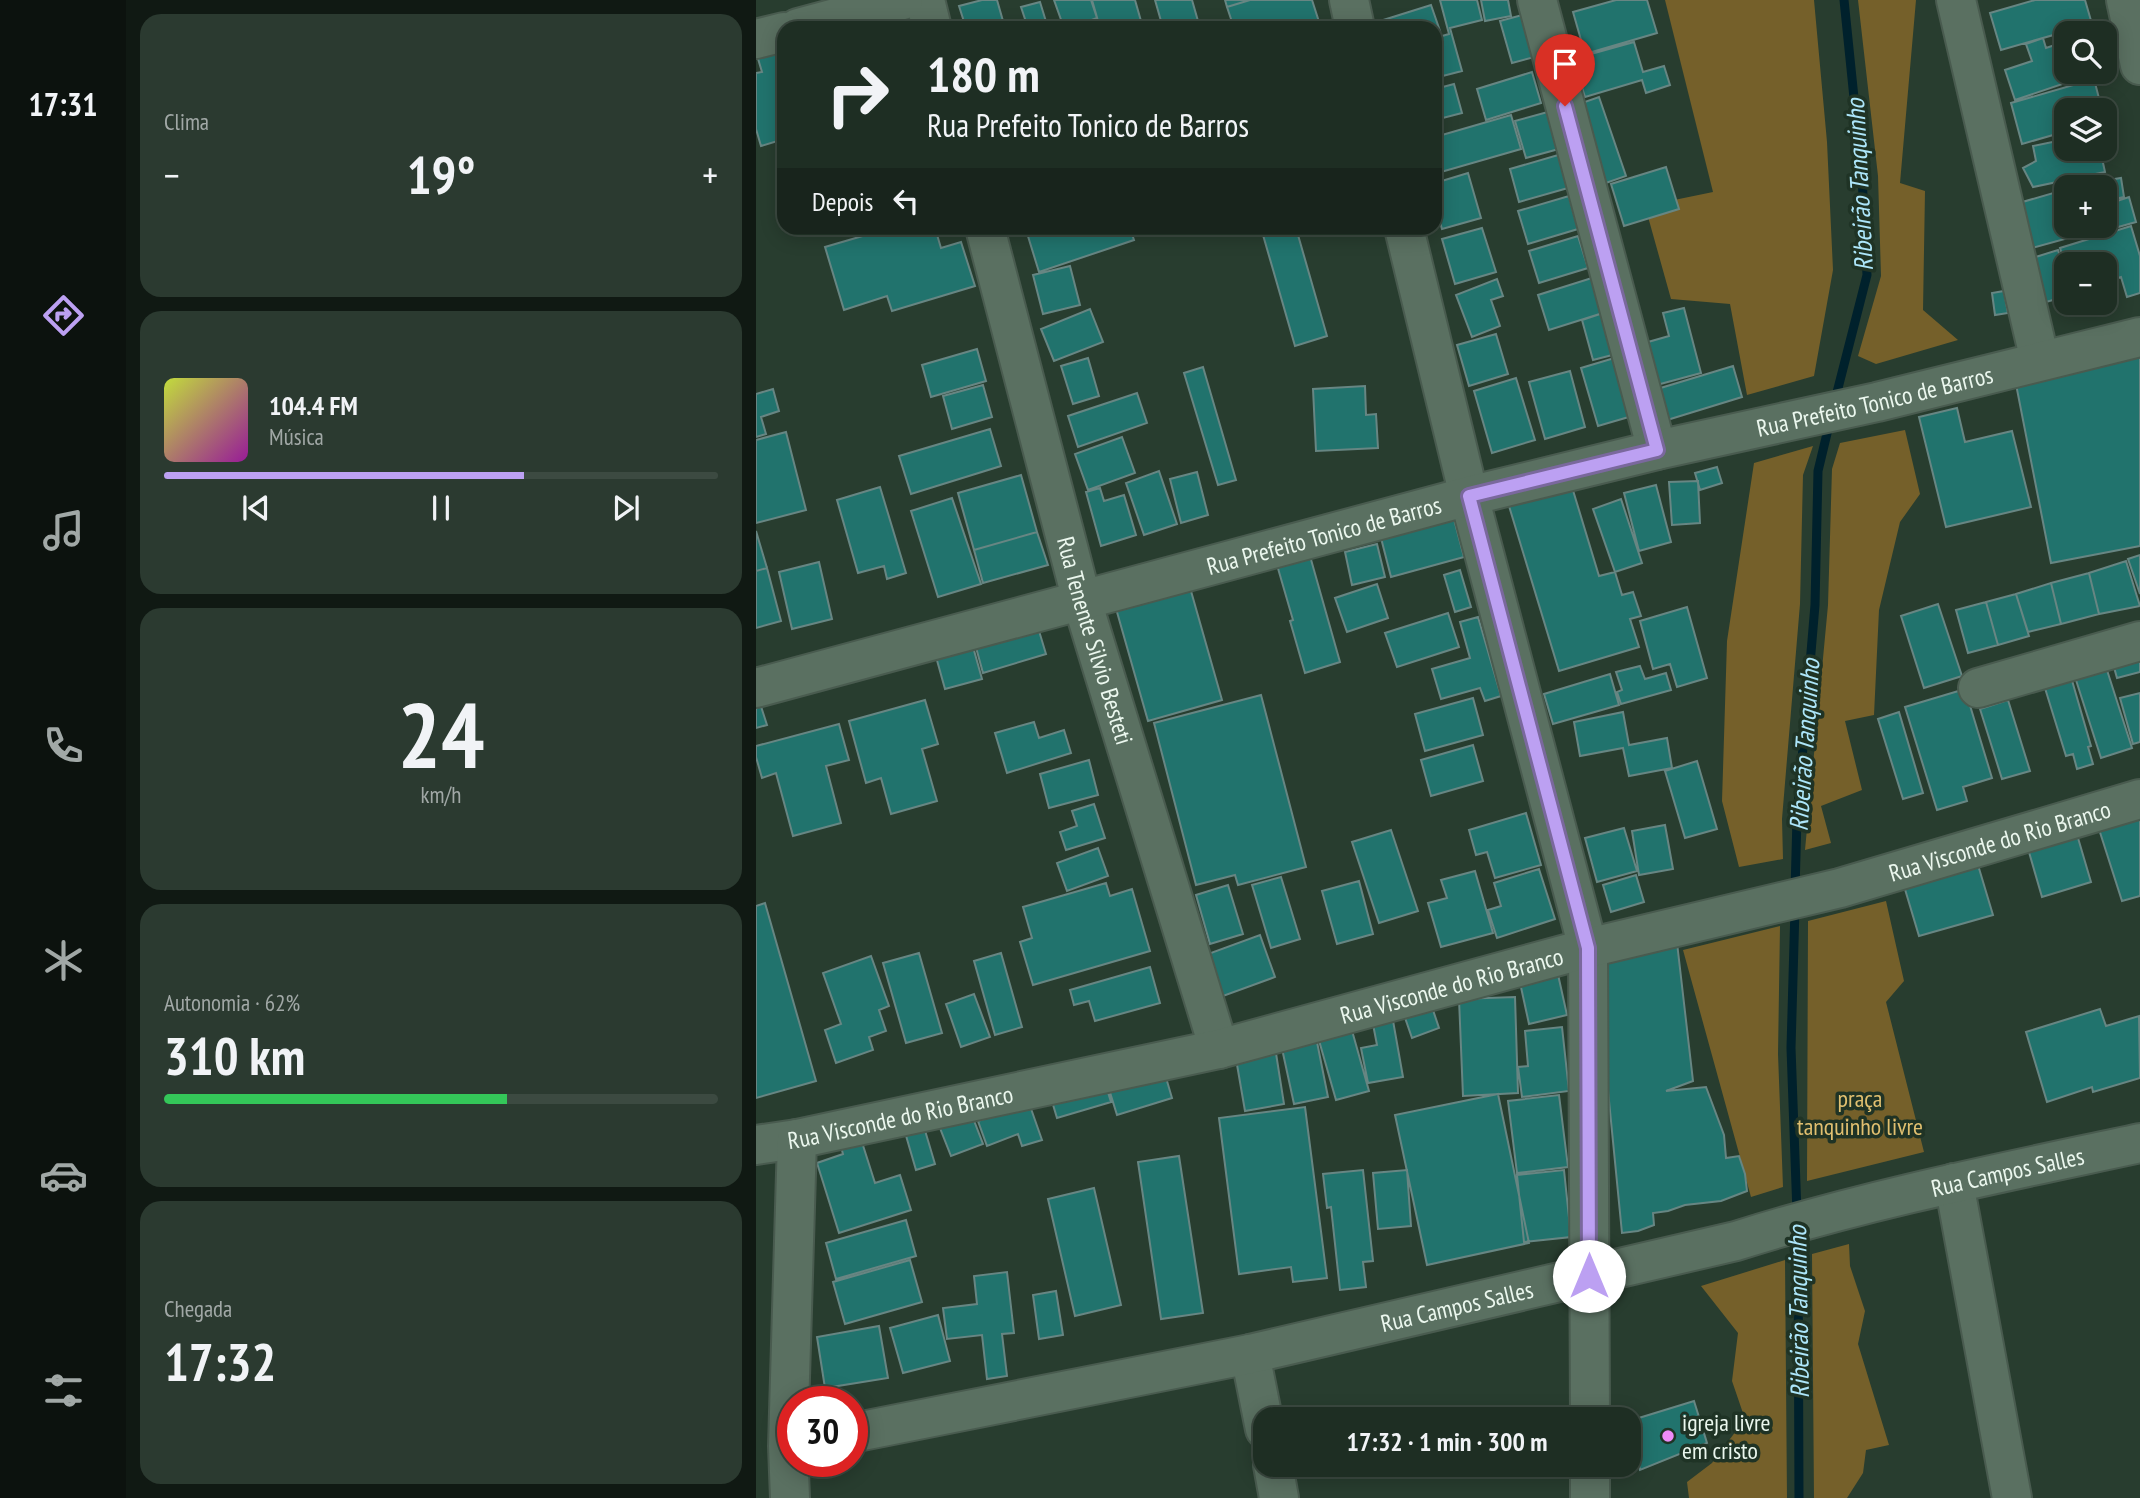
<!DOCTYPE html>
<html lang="pt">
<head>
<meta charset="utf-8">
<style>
  body { margin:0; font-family:"PT Sans Narrow",sans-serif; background:#2b3a30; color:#f1f3f6; height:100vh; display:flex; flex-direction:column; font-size:26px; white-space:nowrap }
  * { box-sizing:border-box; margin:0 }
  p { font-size:23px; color:#a1a8a6 }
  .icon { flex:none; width:38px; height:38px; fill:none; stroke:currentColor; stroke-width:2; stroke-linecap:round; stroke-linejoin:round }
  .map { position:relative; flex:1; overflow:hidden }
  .details { display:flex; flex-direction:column; gap:14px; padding:14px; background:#101913; width:630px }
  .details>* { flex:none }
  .hud { position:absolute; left:21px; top:21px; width:665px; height:214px; border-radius:21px; box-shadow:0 4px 18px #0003,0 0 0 2px #3c4a41; background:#1e2e23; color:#f1f3f6; overflow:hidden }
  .buttons { position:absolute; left:1298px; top:21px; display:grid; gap:14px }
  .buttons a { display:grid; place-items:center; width:63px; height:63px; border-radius:14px; background:#1e2e23; box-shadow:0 4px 18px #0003,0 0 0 2px #3c4a41; font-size:35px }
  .speed { position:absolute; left:21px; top:1386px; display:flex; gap:14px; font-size:35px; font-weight:700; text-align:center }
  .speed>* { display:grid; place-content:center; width:91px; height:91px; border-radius:50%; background:#1e2e23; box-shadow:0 4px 18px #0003,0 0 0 2px #3c4a41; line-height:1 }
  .speed .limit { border:10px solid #d22; background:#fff; color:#111 }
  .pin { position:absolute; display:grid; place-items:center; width:60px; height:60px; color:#fff; margin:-72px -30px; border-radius:50% 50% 50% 0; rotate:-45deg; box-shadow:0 0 7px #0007 }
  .pin .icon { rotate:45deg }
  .me { position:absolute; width:77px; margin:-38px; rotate:0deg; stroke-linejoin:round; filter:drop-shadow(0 0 5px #0008) }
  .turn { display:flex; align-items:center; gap:24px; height:147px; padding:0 35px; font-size:32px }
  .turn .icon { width:91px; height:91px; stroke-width:2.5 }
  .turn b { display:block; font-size:49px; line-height:60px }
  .then { display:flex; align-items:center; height:66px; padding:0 35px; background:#0003; gap:14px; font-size:26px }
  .big { font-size:52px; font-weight:700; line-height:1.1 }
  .details .tile { flex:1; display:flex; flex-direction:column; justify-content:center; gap:10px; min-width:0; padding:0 24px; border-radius:21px; background:#2b3a30 }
  .details .dial { align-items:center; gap:0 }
  .dial b { font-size:91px; line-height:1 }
  .song { display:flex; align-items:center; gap:21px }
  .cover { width:84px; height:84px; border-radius:10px; background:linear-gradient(135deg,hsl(70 70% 55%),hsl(300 70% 35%)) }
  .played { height:7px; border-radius:4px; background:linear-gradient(90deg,#bca0f2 65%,#3c4a41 65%) }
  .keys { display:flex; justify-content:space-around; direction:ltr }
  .heat { display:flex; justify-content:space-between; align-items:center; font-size:38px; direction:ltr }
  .charge { height:10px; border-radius:5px; background:linear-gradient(90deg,#34c759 62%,#3c4a41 0) }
  .trip { position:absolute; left:497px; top:1407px; width:388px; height:70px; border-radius:21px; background:#1e2e23; box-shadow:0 4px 18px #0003,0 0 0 2px #3c4a41; font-weight:700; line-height:70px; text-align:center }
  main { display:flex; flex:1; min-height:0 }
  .dock { display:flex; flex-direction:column; width:126px; justify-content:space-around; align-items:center; background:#0c120e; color:#a1a8a6 }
  .dock .icon { width:49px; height:49px }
  .dock .on { color:#bca0f2 }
  .dock b { font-size:32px; color:#f1f3f6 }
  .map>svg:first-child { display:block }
  .forest { fill:#75602a }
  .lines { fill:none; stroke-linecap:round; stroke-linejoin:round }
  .stream { stroke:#00212c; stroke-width:9 }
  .building { fill:#21736d; stroke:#678683; stroke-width:2 }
  .minor-casing { stroke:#495b4f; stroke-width:42 }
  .minor { stroke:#5a7061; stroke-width:38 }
  .route-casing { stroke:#7a689d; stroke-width:18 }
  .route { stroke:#bca0f2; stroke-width:12 }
  .poi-dot { fill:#ee8bf8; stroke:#1f3325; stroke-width:2.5 }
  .labels { text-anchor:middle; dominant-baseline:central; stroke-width:7; stroke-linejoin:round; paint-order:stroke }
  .street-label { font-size:24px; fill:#ebf7ee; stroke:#1f3325 }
  .park-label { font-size:24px; fill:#e1c070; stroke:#1f3325 }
  .poi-label { font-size:24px; fill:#ebf7ee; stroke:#1f3325; text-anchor:start }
  .water-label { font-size:26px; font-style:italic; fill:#ade6fa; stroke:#1f3325 }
</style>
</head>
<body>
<main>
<nav class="dock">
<b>17:31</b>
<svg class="icon on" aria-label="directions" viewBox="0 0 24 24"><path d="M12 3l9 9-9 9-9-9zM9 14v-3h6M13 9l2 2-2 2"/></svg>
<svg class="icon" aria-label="music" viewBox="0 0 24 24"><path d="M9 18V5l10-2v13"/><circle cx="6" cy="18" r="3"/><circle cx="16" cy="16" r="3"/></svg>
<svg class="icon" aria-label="phone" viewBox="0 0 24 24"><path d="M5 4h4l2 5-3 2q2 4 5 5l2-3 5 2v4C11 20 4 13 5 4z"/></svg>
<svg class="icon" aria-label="climate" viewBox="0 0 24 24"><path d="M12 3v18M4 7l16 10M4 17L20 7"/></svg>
<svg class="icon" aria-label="car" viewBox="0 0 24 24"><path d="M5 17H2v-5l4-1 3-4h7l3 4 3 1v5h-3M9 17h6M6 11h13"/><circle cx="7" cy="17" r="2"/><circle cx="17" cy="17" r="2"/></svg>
<svg class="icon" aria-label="filters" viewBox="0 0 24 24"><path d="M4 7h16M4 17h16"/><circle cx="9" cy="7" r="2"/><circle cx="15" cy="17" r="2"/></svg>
</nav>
<section class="details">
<div class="tile"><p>Clima</p>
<div class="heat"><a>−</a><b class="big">19°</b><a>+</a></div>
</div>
<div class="tile">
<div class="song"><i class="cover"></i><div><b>104.4 FM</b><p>Música</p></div></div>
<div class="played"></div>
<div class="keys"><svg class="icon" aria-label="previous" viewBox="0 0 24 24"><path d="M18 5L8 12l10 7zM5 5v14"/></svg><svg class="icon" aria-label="pause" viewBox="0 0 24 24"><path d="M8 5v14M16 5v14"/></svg><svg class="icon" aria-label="next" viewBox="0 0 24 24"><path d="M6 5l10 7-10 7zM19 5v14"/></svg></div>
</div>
<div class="tile dial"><b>24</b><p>km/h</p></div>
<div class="tile"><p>Autonomia · 62%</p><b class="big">310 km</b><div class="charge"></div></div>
<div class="tile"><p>Chegada</p><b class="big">17:32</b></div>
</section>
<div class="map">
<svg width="1384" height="1498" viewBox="0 0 1384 1498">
  <rect width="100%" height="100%" fill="#283d2f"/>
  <path class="forest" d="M909,0H1058L1071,142L1077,270L1058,376L991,395L974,304L915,299L889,206L957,192Z
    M1102,0H1160L1144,183L1169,191L1167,310L1202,340L1120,364L1102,356L1125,276L1122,176Z
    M1149,430L1164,494L1144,522L1123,610L1118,715L1089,721L1106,790L1065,806L1075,843L1049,850L1072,605L1076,469L1084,443Z
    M1057,446L1047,475L1044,604L1026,819L1027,859L983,867L966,801L971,641L998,463Z
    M1130,901L1148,981L1130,1002L1168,1152L1051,1181L1052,921Z
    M1024,926L1022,1054L1027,1187L995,1197L927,950Z
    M1093,1244L1094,1266L1109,1311L1102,1344L1133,1445L1110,1450L1107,1473L1091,1498H1058L1056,1254Z
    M1029,1260L1031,1498H933L931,1482L956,1463L989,1419L976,1381L982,1333L945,1286Z"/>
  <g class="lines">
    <path class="stream" d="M1079,400L1111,275L1106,176L1088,0
      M1039,891L1041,818L1059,605L1062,471L1074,421
      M1039,908L1035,1048L1041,1213
      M1042,1230L1043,1498"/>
  </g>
  <path class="building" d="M226,0H241L249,28H210L203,6Z
    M298,0H335L341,18L314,28H308Z
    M336,0H379L387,28H344Z
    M399,0H436L444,28H407Z
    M469,0H494L471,7Z
    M494,0H556L565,28H478L471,7Z
    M684,0H721L726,20L694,28L706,71L679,78V38L693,34Z
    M725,0H752L755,16L729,21Z
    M860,0H891L901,33L829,54L817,12Z
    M1279,0H1329L1336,24L1245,50L1234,13Z
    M284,2L292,28H272L265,7Z
    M675,5L684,31L679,33V28H623L621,22Z
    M774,13L786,55L756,63L744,21Z
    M145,20L147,28H130L129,24Z
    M1349,33L1360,66L1349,69Z
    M1287,38L1290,48L1311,41V72H1342L1259,100L1249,70L1276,61L1270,44Z
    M16,42L28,84V139L5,146L0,129V73L6,72L0,52Z
    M878,42L887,72L908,66L914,85L890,93L886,80L829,97L817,59Z
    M776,72L785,103L730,120L721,89Z
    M1338,79L1346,110H1311V131L1266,144L1255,103Z
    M698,84L706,113L679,120V89Z
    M843,97L870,176L847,184L820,105Z
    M799,110L810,147L770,158L759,121Z
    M755,115L765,149L685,172L679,152V137Z
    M1311,139V149H1344L1349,172L1277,187L1267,168L1280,161L1277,146Z
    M809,153L819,186L763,202L754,169Z
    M910,167L923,209L868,226L855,184Z
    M712,173L725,218L686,229L679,205V183Z
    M1365,178L1368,197L1349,201V187H1346V181Z
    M1311,189V226H1332L1334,232L1269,250L1256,205Z
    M813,196L822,229L772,244L762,211Z
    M1373,197L1380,222L1348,231L1346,226L1337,229L1336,226H1349V205Z
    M1375,226L1384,256V293L1371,297L1365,277L1349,282V264H1311V270L1304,248Z
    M134,228H179L185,248L205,242L219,286L136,311L131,296L88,310L69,247Z
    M287,228H374L378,240L283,272L271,233Z
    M505,228H540L571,336L539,346Z
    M726,228L740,272L699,284L686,239Z
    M822,236L832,268L783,283L773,251Z
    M1302,250L1311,279V296L1283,304L1270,260Z
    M314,266L324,305L287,314L277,275Z
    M839,277L850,312L793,330L782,295Z
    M741,279L747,296L735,300L744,326L716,337L700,295Z
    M1248,291L1252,313L1239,315L1236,293Z
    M928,308L945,373L897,386L885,344L913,336L907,313Z
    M334,309L347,342L298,361L285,329Z
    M850,312L864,353L837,360L826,320Z
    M740,334L752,374L713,386L701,345Z
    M221,349L230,381L175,397L166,365Z
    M1384,350V546L1295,563L1258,374Z
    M865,356L883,414L842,426L825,368Z
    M332,358L343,396L317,404L305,366Z
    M977,366L986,397L908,421L898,390Z
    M447,367L480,480L462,485L428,373Z
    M814,371L829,427L789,439L773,382Z
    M760,378L779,440L736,453L718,391Z
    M227,385L236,417L196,429L187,396Z
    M609,386L610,415L620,414L622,448L560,451L557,389Z
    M17,389L23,411L5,417L10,434L0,437V394Z
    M381,393L391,423L322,447L312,416Z
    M1201,408L1209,442L1256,431L1275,507L1190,527L1163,417Z
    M234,429L245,466L155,494L143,456Z
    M30,432L50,510L0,523V440Z
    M366,437L379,473L332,490L319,454Z
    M961,467L966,483L944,490L939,473Z
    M403,471L421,524L388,535L370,483Z
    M441,472L452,515L425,523L414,479Z
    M265,475L281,532L218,550L202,493Z
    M942,481L944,523L916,525L913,482Z
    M900,485L915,542L883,551L868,493Z
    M124,487L150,573L131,579L128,566L102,573L81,500Z
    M816,487L843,576L859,572L866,595L877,592L885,616L874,619L883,647L803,671L753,506Z
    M344,488L348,501L368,495L380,535L345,546L330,492Z
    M196,498L225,584L182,597L155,511Z
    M865,499L886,563L859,572L837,509Z
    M698,519L708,557L635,577L625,538Z
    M0,531L11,568L0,571Z
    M281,532L292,565L227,583L218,550Z
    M621,544L629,577L596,585L589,552Z
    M1384,555V594L1372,559Z
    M554,556L584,662L549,673L534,621L537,620L521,565Z
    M1370,561L1384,606L1343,614L1333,573Z
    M63,562L76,619L36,629L23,572Z
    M11,568L25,621L0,628V571Z
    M704,570L715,607L699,612L688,575Z
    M1333,573L1343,614L1305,624L1295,583Z
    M1295,583L1305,624L1272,632L1260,594Z
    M433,584L466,700L392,721L359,605Z
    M621,584L632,618L591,632L579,598Z
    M1260,594L1273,636L1242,645L1230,602Z
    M1230,602L1242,645L1212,653L1200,610Z
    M1182,604L1206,676L1168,688L1145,616Z
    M931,607L951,678L921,687L914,664L897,669L884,621Z
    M692,613L703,647L641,667L629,633Z
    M722,617L745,696L729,701L724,688L685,699L676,669L714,658L704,622Z
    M280,621L290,654L227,673L218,640Z
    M214,636L226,679L189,689L177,646Z
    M1384,644V672L1361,678L1354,653Z
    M884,666L889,679L910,673L915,690L865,704L861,692L866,690L860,672Z
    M1350,667L1376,748L1345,758L1319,677Z
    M854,674L863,705L797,724L788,694Z
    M1315,677L1335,746L1332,747L1337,764L1321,769L1317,754L1310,756L1288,685Z
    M1209,689L1236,778L1207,787L1211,801L1181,810L1149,707Z
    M1384,693V742L1377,744L1364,698Z
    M505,695L550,867L482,885L479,875L440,885L398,723Z
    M0,697H2L11,725L0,728Z
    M717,698L727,735L669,751L659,714Z
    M169,700L182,744L166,749L181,801L135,814L125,778L110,783L93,721Z
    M1252,700L1274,771L1246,779L1224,709Z
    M867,712L873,745L911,738L916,768L873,776L867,748L824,756L818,722Z
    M1143,712L1167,793L1147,799L1122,719Z
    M278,722L283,738L308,730L315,753L251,773L239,733Z
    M83,724L93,760L70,766L85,823L37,836L20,773L6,778L0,757V746Z
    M717,745L727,781L675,796L665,760Z
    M333,760L342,795L293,808L284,774Z
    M941,761L961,829L929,838L909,771Z
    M338,804L349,838L310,850L304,832L321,826L316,811Z
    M1384,809V896L1366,901L1341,823Z
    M770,813L785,865L739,878L731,852L720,855L713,830Z
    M1317,821L1335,882L1286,897L1268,835Z
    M909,825L917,869L883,875L876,831Z
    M868,828L881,871L841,882L829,838Z
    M635,830L662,911L623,923L596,842Z
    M342,848L352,876L311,891L301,863Z
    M1219,855L1237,915L1163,936L1145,876Z
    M783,869L799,919L741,938L732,910L745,906L738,883Z
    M719,871L737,933L685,947L672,903L691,898L685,880Z
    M880,875L888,902L855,912L847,885Z
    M525,877L544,939L515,948L496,885Z
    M603,881L617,934L581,944L566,891Z
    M350,883L354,896L376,889L394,951L277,985L264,942L276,938L267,907Z
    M472,885L487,934L454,944L440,895Z
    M9,903L60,1081L0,1098V906Z
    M920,934L937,1081L910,1091L950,1087L968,1135L970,1158L983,1156L989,1174L991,1191L965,1201L929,1205L912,1211L897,1213L898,1225L882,1231L866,1233L838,948Z
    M504,935L519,977L467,996L452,954Z
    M163,953L186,1033L150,1043L127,963Z
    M245,953L266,1027L239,1035L218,961Z
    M115,956L133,1006L123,1010L130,1031L113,1037L117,1050L80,1063L69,1030L85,1024L67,973Z
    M394,967L404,1003L339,1021L333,1001L318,1005L314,990Z
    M801,970L811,1015L773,1024L763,978Z
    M218,994L234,1037L205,1047L190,1004Z
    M759,997L762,1093L707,1096L703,999Z
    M675,1004L683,1028L656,1038L647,1012Z
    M1344,1009L1350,1026L1383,1016L1384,1078L1337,1092L1336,1087L1291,1102L1270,1032Z
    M636,1015L647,1077L612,1083L605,1048L621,1045L616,1019Z
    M595,1027L613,1091L580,1100L562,1037Z
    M806,1027L813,1091L766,1097L762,1067L772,1066L769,1031Z
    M560,1037L572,1097L538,1104L525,1044Z
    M519,1047L528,1104L489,1111L479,1053Z
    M406,1064L416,1098L361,1115L348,1073Z
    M346,1073L355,1102L301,1118L292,1088Z
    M742,1094L773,1243L671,1265L639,1115Z
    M803,1095L812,1167L761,1173L752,1101Z
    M273,1103L286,1140L266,1146L262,1134L231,1146L222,1121Z
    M212,1105L227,1144L195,1156L180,1118Z
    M549,1107L571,1278L537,1282L535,1267L483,1274L463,1118Z
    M165,1117L179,1164L160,1170L146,1122Z
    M104,1136L119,1183L144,1175L155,1210L83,1233L61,1163L87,1154L84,1143Z
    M423,1156L447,1313L405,1319L382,1162Z
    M607,1170L617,1261L607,1262L610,1287L584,1290L575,1207L571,1208L567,1174Z
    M651,1170L655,1226L622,1229L617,1173Z
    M808,1170L815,1237L768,1242L761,1175Z
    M338,1188L365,1305L319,1316L292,1199Z
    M150,1220L160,1256L80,1279L70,1243Z
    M154,1260L166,1302L89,1324L77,1282Z
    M251,1272L258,1333L246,1334L251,1376L231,1379L226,1335L191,1339L187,1308L221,1304L218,1276Z
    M300,1291L307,1335L283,1339L277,1295Z
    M182,1315L194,1361L147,1373L134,1328Z
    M123,1326L132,1378L69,1388L61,1337Z
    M938,1401L951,1443L884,1470L873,1421Z"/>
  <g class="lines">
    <defs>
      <g id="minor">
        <path d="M169,0L176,28"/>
        <path d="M593,0L599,28"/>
        <path d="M781,0L901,450"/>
        <path d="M1200,0L1284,361"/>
        <path d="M1370,0L1384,65"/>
        <path d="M42,28L147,0"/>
        <path d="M0,39L28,32"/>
        <path id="s1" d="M229,228L326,601L463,1049"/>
        <path d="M648,228L713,496L832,948L834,1419"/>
        <path id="s2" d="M0,688L713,496L901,450L1121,402L1384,337"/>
        <path d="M1222,688L1384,641"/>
        <path id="s3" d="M0,1145L41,1139L463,1049L832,948L1084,888L1384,799"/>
        <path d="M1198,1183L1256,1498"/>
        <path d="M494,1354L509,1429"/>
        <path id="s4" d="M96,1433L494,1354L980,1241C1112,1199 1249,1172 1384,1143"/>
        <path d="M517,1465L523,1498"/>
        <path d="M834,1465V1498"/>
        <path d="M34,1498L32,1446L41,1139"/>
      </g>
    </defs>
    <use href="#minor" class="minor-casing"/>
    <use href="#minor" class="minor"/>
  </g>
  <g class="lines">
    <defs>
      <path id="route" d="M809,106L901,450L713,496L832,948L833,1276"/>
    </defs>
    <use href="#route" class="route-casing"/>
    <use href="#route" class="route"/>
  </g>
  <circle class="poi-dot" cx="912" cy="1436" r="7"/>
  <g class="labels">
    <g class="street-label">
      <text stroke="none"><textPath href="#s2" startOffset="1155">Rua Prefeito Tonico de Barros</textPath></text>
      <text stroke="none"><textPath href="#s2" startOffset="588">Rua Prefeito Tonico de Barros</textPath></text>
      <text stroke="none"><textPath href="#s1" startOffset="427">Rua Tenente Silvio Besteti</textPath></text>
      <text stroke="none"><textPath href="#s3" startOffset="1281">Rua Visconde do Rio Branco</textPath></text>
      <text stroke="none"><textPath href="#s3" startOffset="714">Rua Visconde do Rio Branco</textPath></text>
      <text stroke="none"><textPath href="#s3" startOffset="147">Rua Visconde do Rio Branco</textPath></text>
      <text stroke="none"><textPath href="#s4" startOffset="1185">Rua Campos Salles</textPath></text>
      <text stroke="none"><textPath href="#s4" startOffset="618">Rua Campos Salles</textPath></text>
    </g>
    <g class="park-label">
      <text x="1104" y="1098">praça<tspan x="1104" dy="28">tanquinho livre</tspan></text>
    </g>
    <g class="poi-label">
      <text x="926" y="1422">igreja livre<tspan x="926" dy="28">em cristo</tspan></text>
    </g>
    <g class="water-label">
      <text transform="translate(1103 185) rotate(-93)">Ribeirão Tanquinho</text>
      <text transform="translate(1048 745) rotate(-86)">Ribeirão Tanquinho</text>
      <text transform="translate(1042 1312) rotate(-91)">Ribeirão Tanquinho</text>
    </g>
  </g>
</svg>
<div class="buttons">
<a><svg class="icon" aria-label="search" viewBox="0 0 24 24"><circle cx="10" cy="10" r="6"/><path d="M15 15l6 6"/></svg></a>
<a><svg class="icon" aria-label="layers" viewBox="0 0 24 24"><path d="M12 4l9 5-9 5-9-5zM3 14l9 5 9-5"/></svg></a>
<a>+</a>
<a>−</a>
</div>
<div class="speed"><div class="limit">30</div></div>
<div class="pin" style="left:809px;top:106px;background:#d93025"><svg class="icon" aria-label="arrive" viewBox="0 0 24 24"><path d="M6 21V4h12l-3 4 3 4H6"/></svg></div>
<svg class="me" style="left:833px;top:1276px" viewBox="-20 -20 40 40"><circle r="19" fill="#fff"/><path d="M0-13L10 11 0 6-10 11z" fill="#bca0f2"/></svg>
<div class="trip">17:32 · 1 min · 300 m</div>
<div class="hud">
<div class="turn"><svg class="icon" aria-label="right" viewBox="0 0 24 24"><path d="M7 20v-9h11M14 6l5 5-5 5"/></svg><div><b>180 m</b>Rua Prefeito Tonico de Barros</div></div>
<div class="then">Depois<svg class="icon" aria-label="left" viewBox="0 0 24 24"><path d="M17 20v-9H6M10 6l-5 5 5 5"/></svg></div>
</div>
</div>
</main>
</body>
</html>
